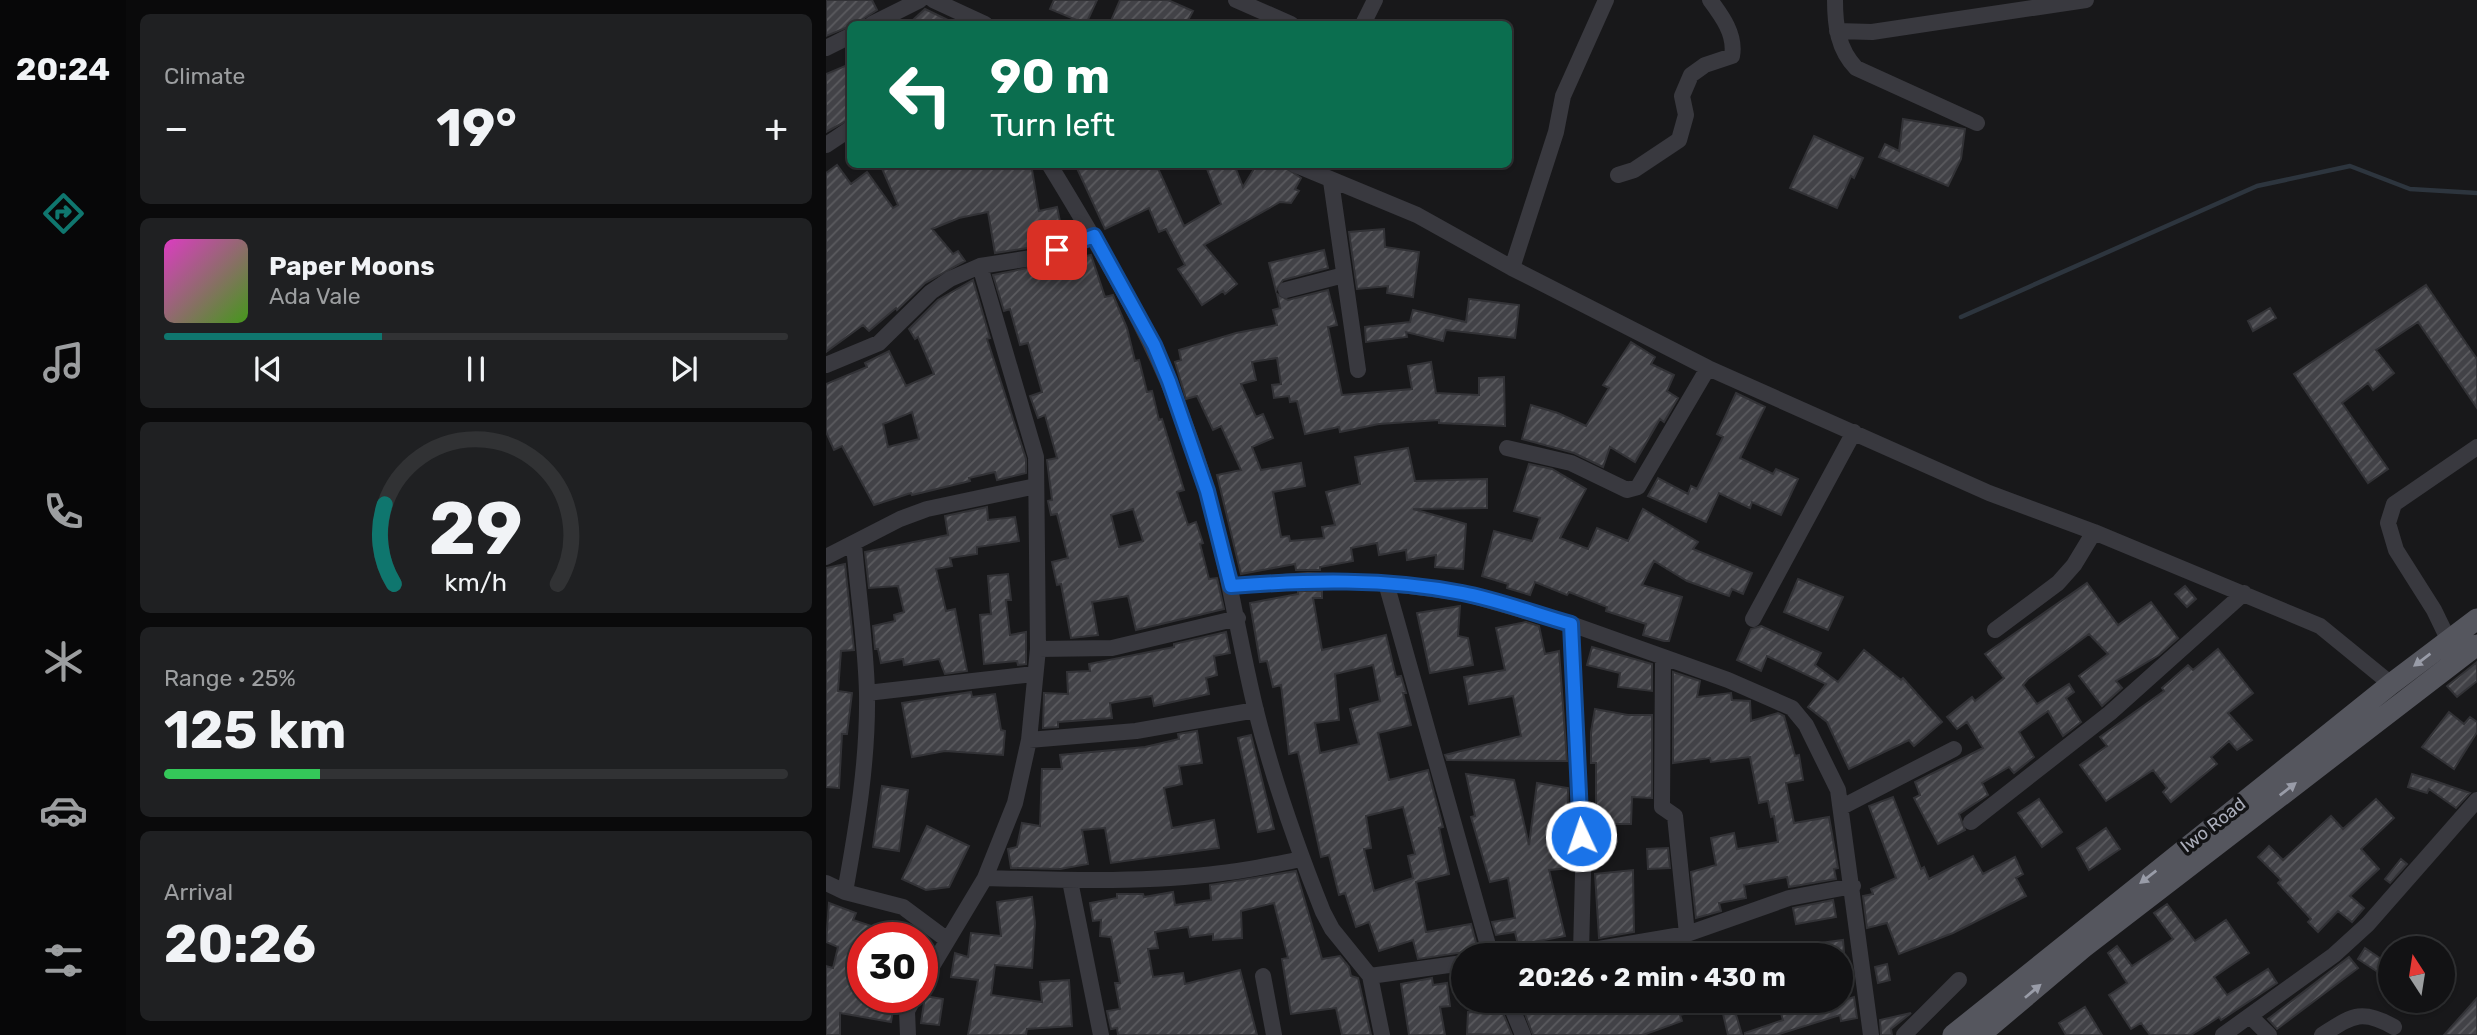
<!DOCTYPE html>
<html lang="en">
<head>
<meta charset="utf-8">
<style>
  body { margin:0; font-family:Rubik,sans-serif; background:#1f2022; color:#f1f3f6; height:100vh; display:flex; flex-direction:column; font-size:26px; white-space:nowrap }
  * { box-sizing:border-box; margin:0 }
  p { font-size:23px; color:#9c9ea0 }
  .icon { flex:none; width:38px; height:38px; fill:none; stroke:currentColor; stroke-width:2; stroke-linecap:round; stroke-linejoin:round }
  .map { position:relative; flex:1; overflow:hidden }
  .panel { display:flex; flex-direction:column; gap:14px; padding:14px; background:#0a0a0b; width:700px }
  .panel>* { flex:none }
  .hud { position:absolute; left:21px; top:21px; width:665px; height:147px; border-radius:10px; box-shadow:0 2px 5px #0004,0 0 0 2px #313234; background:#0b6e4f; color:#fff; overflow:hidden }
  .needle { width:46px; rotate:348deg }
  .fabs { position:absolute; left:1552px; top:936px; display:grid; gap:14px }
  .fabs a { display:grid; place-items:center; width:77px; height:77px; border-radius:50%; background:#121214; box-shadow:0 2px 5px #0004,0 0 0 2px #313234; font-size:35px }
  .speed { position:absolute; left:21px; top:922px; display:flex; gap:14px; font-size:35px; font-weight:700; text-align:center }
  .speed>* { display:grid; place-content:center; width:91px; height:91px; border-radius:50%; background:#121214; box-shadow:0 2px 5px #0004,0 0 0 2px #313234; line-height:1 }
  .speed .limit { border:10px solid #d22; background:#fff; color:#111 }
  .pin { position:absolute; display:grid; place-items:center; width:60px; height:60px; color:#fff; margin:-30px; border-radius:14px; box-shadow:0 4px 10px #0006 }
  .me { position:absolute; width:77px; margin:-38px; rotate:357deg; stroke-linejoin:round; filter:drop-shadow(0 0 5px #0008) }
  .turn { display:flex; align-items:center; gap:24px; height:147px; padding:0 28px; font-size:32px }
  .turn .icon { width:91px; height:91px; stroke-width:2.5 }
  .turn b { display:block; font-size:49px; line-height:60px }
  .big { font-size:52px; font-weight:700; line-height:1.1 }
  .panel .tile { flex:1; display:flex; flex-direction:column; justify-content:center; gap:10px; min-width:0; padding:0 24px; border-radius:10px; background:#1f2022 }
  .panel .dial { align-items:center; gap:0 }
  .dial svg { height:182px; overflow:visible; fill:none; stroke:#313234; stroke-width:7; stroke-linecap:round; text-anchor:middle }
  .dial text { fill:#f1f3f6; stroke:none }
  .song { display:flex; align-items:center; gap:21px }
  .cover { width:84px; height:84px; border-radius:10px; background:linear-gradient(135deg,hsl(310 70% 55%),hsl(100 70% 35%)) }
  .played { height:7px; border-radius:4px; background:linear-gradient(90deg,#0f766e 35%,#313234 35%) }
  .keys { display:flex; justify-content:space-around; direction:ltr }
  .heat { display:flex; justify-content:space-between; align-items:center; font-size:38px; direction:ltr }
  .charge { height:10px; border-radius:5px; background:linear-gradient(90deg,#34c759 25%,#313234 0) }
  .trip { position:absolute; left:625px; top:943px; width:402px; height:70px; border-radius:35px; background:#121214; box-shadow:0 2px 5px #0004,0 0 0 2px #313234; font-weight:700; line-height:70px; text-align:center }
  main { display:flex; flex:1; min-height:0 }
  .tab-bar { display:flex; flex-direction:column; width:126px; justify-content:space-around; align-items:center; background:#070708; color:#9c9ea0 }
  .tab-bar .icon { width:49px; height:49px }
  .tab-bar .current { color:#0f766e }
  .tab-bar b { font-size:32px; color:#f1f3f6 }
  .map>svg:first-child { display:block }
  .lines { fill:none; stroke-linecap:round; stroke-linejoin:round }
  .stream { stroke:#2d353e; stroke-width:4.5 }
  .building { fill:url(#building-hatch); stroke:#323236; stroke-width:2; fill-rule:evenodd }
  .minor { stroke:#39393f; stroke-width:16 }
  .major { stroke:#55565e; stroke-width:21 }
  .oneway { fill:#999ca8 }
  .route-casing { stroke:#114b97; stroke-width:18 }
  .route { stroke:#1a73e8; stroke-width:12 }
  .labels { text-anchor:middle; dominant-baseline:central; stroke-width:7; stroke-linejoin:round; paint-order:stroke }
  .street-label { font-size:18px; fill:#aaadba; stroke:#131315 }
</style>
</head>
<body>
<main>
<nav class="tab-bar">
<b>20:24</b>
<svg class="icon current" aria-label="directions" viewBox="0 0 24 24"><path d="M12 3l9 9-9 9-9-9zM9 14v-3h6M13 9l2 2-2 2"/></svg>
<svg class="icon" aria-label="music" viewBox="0 0 24 24"><path d="M9 18V5l10-2v13"/><circle cx="6" cy="18" r="3"/><circle cx="16" cy="16" r="3"/></svg>
<svg class="icon" aria-label="phone" viewBox="0 0 24 24"><path d="M5 4h4l2 5-3 2q2 4 5 5l2-3 5 2v4C11 20 4 13 5 4z"/></svg>
<svg class="icon" aria-label="climate" viewBox="0 0 24 24"><path d="M12 3v18M4 7l16 10M4 17L20 7"/></svg>
<svg class="icon" aria-label="car" viewBox="0 0 24 24"><path d="M5 17H2v-5l4-1 3-4h7l3 4 3 1v5h-3M9 17h6M6 11h13"/><circle cx="7" cy="17" r="2"/><circle cx="17" cy="17" r="2"/></svg>
<svg class="icon" aria-label="filters" viewBox="0 0 24 24"><path d="M4 7h16M4 17h16"/><circle cx="9" cy="7" r="2"/><circle cx="15" cy="17" r="2"/></svg>
</nav>
<section class="panel">
<div class="tile"><p>Climate</p>
<div class="heat"><a>−</a><b class="big">19°</b><a>+</a></div>
</div>
<div class="tile">
<div class="song"><i class="cover"></i><div><b>Paper Moons</b><p>Ada Vale</p></div></div>
<div class="played"></div>
<div class="keys"><svg class="icon" aria-label="previous" viewBox="0 0 24 24"><path d="M18 5L8 12l10 7zM5 5v14"/></svg><svg class="icon" aria-label="pause" viewBox="0 0 24 24"><path d="M8 5v14M16 5v14"/></svg><svg class="icon" aria-label="next" viewBox="0 0 24 24"><path d="M6 5l10 7-10 7zM19 5v14"/></svg></div>
</div>
<div class="tile dial"><svg viewBox="0 0 100 80">
<path d="M14 69A42 42 0 1 1 86 69"/>
<path d="M14 69A42 42 0 0 1 10 34" stroke="#0f766e"/>
<text x="50" y="56" font-size="32" font-weight="700">29</text>
<text x="50" y="72" font-size="11">km/h</text>
</svg></div>
<div class="tile"><p>Range · 25%</p><b class="big">125 km</b><div class="charge"></div></div>
<div class="tile"><p>Arrival</p><b class="big">20:26</b></div>
</section>
<div class="map">
<svg width="1651" height="1035" viewBox="0 0 1651 1035">
  <defs>
    <pattern id="building-hatch" width="6" height="6" patternUnits="userSpaceOnUse" patternTransform="scale(1.75)"><rect width="6" height="6" fill="#424247"/><path d="M-1 1l2-2M0 6l6-6M5 7l2-2" fill="none" stroke="#5b5b5f"/></pattern>
  </defs>
  <rect width="100%" height="100%" fill="#18181a"/>
  <g class="lines">
    <path class="stream" d="M1135,317L1431,186L1524,166L1584,189L1651,193"/>
  </g>
  <path class="building" d="M0,0H46L51,10L29,24L0,36Z
    M228,0H271L260,24L224,9Z
    M294,0H342L367,11L360,24H294L285,21Z
    M99,9L130,24H99L88,19Z
    M24,64V119L0,132V74Z
    M1077,119L1139,129L1135,159L1122,186L1053,157L1059,144L1073,151Z
    M988,136L1037,158L1028,178L1025,176L1011,208L964,188Z
    M54,164H205L213,211L231,207L236,231L225,233L226,240L209,247L169,253L162,212L133,218L106,229L127,254L132,251L139,261L99,283L71,310L70,308L43,331L37,325L0,352V173L11,165L25,184L41,172L67,208L72,205Z
    M249,164H330L358,226L395,204L379,164H408L417,187L431,164H454L475,178L469,189L473,191L465,203L454,202L378,245L411,284L399,294L397,291L376,305L352,269L359,265L340,229L333,232L323,208L279,229Z
    M558,229L559,247L593,252L587,297L561,293L562,286L531,289L523,232Z
    M498,250L502,268L457,280L450,291L443,263Z
    M265,255L279,297L287,295L301,328L309,361L313,360L321,392L326,391L333,420L336,419L358,490L351,492L362,525L370,522L377,543L374,544L383,579L391,578L398,609L310,630L302,596L266,602L272,635L245,638L235,584L231,585L226,562L242,558L231,514L225,515L222,501L226,500L221,460L231,458L219,415L212,418L204,396L216,392L202,343L194,345L184,309L178,311L167,275ZM307,509L317,541L293,547L285,515Z
    M147,280L164,338L161,339L200,459V473L171,480L169,472L143,478L144,481L86,495L85,493L48,505L16,446L8,450L0,432V384L41,367L39,363L63,351L80,386L108,374L92,337L89,339L83,329L112,300ZM86,412L93,439L62,447L57,424Z
    M1600,285L1651,359V408L1592,322L1550,350L1568,373L1547,390L1542,383L1516,403L1562,469L1542,483L1468,374Z
    M502,290L511,325L502,327L516,395L586,389L582,366L605,362L610,393L653,395V378L678,377L679,426L613,423V420L553,424L514,432L513,427L479,434L471,401L464,402L463,396L448,398L446,385L455,384L451,358L426,362L430,380L415,384L430,417L437,414L447,438L426,447L435,470L475,463L479,486L447,492L455,537L463,536L464,541L498,538L496,527L509,525L500,492L534,484L529,457L582,448L589,481L661,479V508L587,509L640,524L637,569L609,567L610,555L581,560L580,550L553,555L551,543L525,548L527,561L494,567V570H470L469,564L415,574L391,475L415,470L395,426L387,430L371,396L360,399L349,362L355,360L353,350L410,333L451,325L447,310L454,308L451,294L462,300Z
    M643,299L693,305L689,338L620,330L617,341L580,332L581,337L540,342L539,327L584,322L587,310L640,322Z
    M1444,308L1450,318L1427,331L1422,321Z
    M805,342L829,357L825,364L848,375L841,391L852,398L838,422L834,419L809,462L784,447L777,467L748,453L696,439L705,405L732,413L760,426L783,388L777,385Z
    M910,393L939,407L914,458L947,474L950,469L972,479L955,515L926,502L924,508L893,493L880,522L822,496L832,478L862,494L865,486L871,489L897,437L891,434Z
    M703,464L726,469L760,489L734,538L762,549L771,528L802,541L817,509L872,542L867,549L926,573L917,594L906,589L903,596L861,581L828,561L816,585L856,597L843,641H838L817,635L820,624L780,611L781,607L743,592L741,595L709,582L704,595L681,588L682,584L656,576L668,531L706,541L714,518L688,511Z
    M161,507L162,520L189,517L193,541L151,547V554L124,558L126,566L110,569L120,611L129,609L141,671L119,674L113,659L78,665L77,659L55,663L52,649H49L47,626L69,621L68,615L78,612L72,586L43,588L39,552L122,535L119,516Z
    M19,564L28,650L15,651L12,691L26,693L21,734H16L13,788L0,787V568Z
    M182,574L185,600H180L184,635L200,632V664L192,665L191,661L158,664L154,615L165,614L162,576Z
    M972,579L1017,597L1002,630L958,612Z
    M1261,583L1292,625L1325,602L1352,638L1333,655L1290,681L1296,688L1276,706L1253,676L1282,654L1263,634L1202,679L1197,685L1211,704L1243,684L1248,692L1240,698L1255,722L1237,736L1222,711L1193,732L1208,757L1188,773L1183,767L1156,783L1162,795L1133,814L1139,830L1112,844L1088,798L1094,795L1089,782L1157,748L1141,722L1131,729L1121,717L1146,697L1149,701L1178,678L1159,654Z
    M1359,586L1370,599L1361,607L1349,594Z
    M472,591H496V598H487L496,650L560,635L570,677L575,676L580,693H577L585,725L552,733L563,780L602,770L617,827L613,828L623,874L590,882L600,932L645,924L652,950L592,959L587,940L553,951L543,922L530,927L519,893L513,895L503,855L495,857L472,752L463,754L455,685L447,687L441,661L434,662L424,603L472,594ZM547,665L554,701L524,709L533,744L494,753L489,723L513,720L509,674ZM577,807L589,854L582,856L587,878L548,891L538,849L545,848L540,816Z
    M634,606L632,636L642,638L647,665L604,673L591,613Z
    M700,622L713,626L719,654L733,651L741,761L621,760L619,755L695,736L687,696L643,704L638,677L679,670L670,628Z
    M935,626L995,653L989,665L1012,682L1038,650L1075,680L1077,678L1116,722L1088,746L1083,740L1023,769L1001,722L982,707L1000,684L941,656L935,671L911,660L925,629Z
    M400,632L404,653L388,656L391,675L380,678L383,694L328,706L326,696L284,703L286,718L232,722V727L217,728L218,693L242,694L241,672L264,671L263,664L348,647V644Z
    M766,647L826,664V691L792,687L794,673L761,665Z
    M1392,649L1427,693L1402,713L1426,740L1411,750L1403,741L1385,757L1391,764L1345,802L1337,792L1341,788L1327,770L1280,801L1254,765L1281,746L1274,737L1338,691L1336,688L1362,665L1367,670Z
    M1651,662V681L1631,697L1621,686Z
    M847,672L874,681L871,697L905,693L906,700L924,701L925,721L952,713L958,716L969,756L973,755L977,780L960,783L968,823L1003,817L1012,868L1008,869L1010,879L963,887L961,877L918,885L920,898L893,903L895,911L870,918L865,872L890,865L885,838L908,833L911,849L952,842L948,816L945,817L942,801L933,803L924,757L885,762L884,758L847,763Z
    M145,692L146,697L169,694L175,730L179,731L177,755L119,751L86,757L76,703Z
    M769,709L802,715H826V798L806,797L805,824H770V763H765V732Z
    M1623,712L1638,724L1644,717L1651,722V732L1628,769L1596,747Z
    M371,731L376,763L353,766L356,784L338,788L346,828L388,820L393,848L285,863L279,828L256,830L262,864L234,869L185,868L182,849L191,847L196,823L214,826L216,769H236L234,755L319,747L353,739L352,734Z
    M425,735L448,829L432,832L412,738Z
    M640,774L688,780L703,845L711,783L742,788L741,847H743L745,868L723,870L739,936L692,945L689,932L670,935L666,922L689,918L682,878L664,882L645,817L649,816Z
    M1586,774L1606,780L1644,793L1630,808L1603,789L1601,793L1582,787Z
    M56,786L82,790L73,851L47,847Z
    M1067,797L1095,869L1098,867L1103,879L1147,856L1157,874L1189,857L1197,874L1190,878L1200,896L1127,933L1073,954L1061,923L1041,928L1037,896L1047,894L1045,889L1070,878L1043,806Z
    M1213,799L1236,832L1216,847L1192,813Z
    M1550,799L1568,818L1535,849L1553,869L1524,896L1538,908L1526,922L1512,911L1492,932L1482,922L1485,919L1452,883L1455,880L1432,857L1443,846L1457,860L1505,816L1517,829Z
    M101,826L143,846L123,887L100,890L76,879Z
    M1280,828L1294,849L1263,870L1251,848Z
    M842,848L844,868L822,869L821,849Z
    M1575,859L1581,864L1564,883L1559,879Z
    M807,870L808,932L773,938L769,874Z
    M470,871L496,959L514,956L523,967L525,976L532,978L545,1035H516L510,1008L465,1014L456,959L462,958L448,903L415,911L416,938L387,940V934L364,937L362,927L329,932L332,948L322,949L327,977L357,973L359,984L414,970L431,1035H292L291,1028L285,1029L281,1011L294,1009L289,983H294L285,937L274,936L275,920L267,921L264,903L291,898V894H317L318,897L347,892L349,905L385,900L384,885Z
    M206,897L209,923L206,968L169,965L165,995L216,1002L214,982L243,980L246,1026L201,1029L200,1035H142L152,980L125,977L129,953L142,957L145,933L175,936L171,902Z
    M1007,900L1010,917L970,924L967,908Z
    M3,903L30,913L27,920L63,932L66,923L101,938H37L25,989L37,991V998H69L65,1022L14,1013V1035H0V966L7,968L12,947L0,942Z
    M1341,904L1369,941L1400,920L1423,953L1388,977L1401,995L1442,969L1451,983L1395,1020L1393,1017L1365,1035H1324L1315,1023L1305,1029L1283,995L1301,983L1282,953L1291,946L1306,966L1347,939L1328,913Z
    M1017,940L1018,952L980,956L979,945Z
    M1539,948L1564,965V980L1532,959Z
    M1523,957L1532,968L1451,1029L1442,1019Z
    M1061,964L1064,980L1052,983L1049,967Z
    M606,978L607,985L621,983L624,1006L614,1007L619,1035H583L575,984Z
    M99,996L117,999L113,1025L95,1023Z
    M1028,997L1031,1018L1015,1021L1014,1015L950,1035H919V1033L957,1020L951,1001H1015Z
    M1651,998V1035H1618Z
    M694,1001H892L893,1005L854,1015L856,1021L817,1035H707Z
    M894,1001H906L916,1035H902Z
    M1259,1007L1276,1035H1240L1233,1023Z
    M642,1012L677,1013L686,1035L641,1034Z
    M1085,1013L1065,1029L1066,1035H1055L1054,1020Z"/>
  <g class="lines">
    <path class="minor" d="M107,0L159,24
      M410,0L465,24
      M1009,0C1009,26 1012,49 1030,68L1151,123
      M46,24L94,0
      M537,24L549,0
      M1011,31L1046,32L1260,0
      M0,48L24,36
      M0,145L24,129
      M223,164C281,259 333,346 369,452C398,537 409,625 430,711C447,779 471,847 497,912L506,929L544,976L556,1035
      M468,164L591,215L686,268L882,368L1163,493L1268,532L1494,626L1565,684
      M792,175L808,170L853,140L860,115L856,96L865,75L879,65L906,56C910,35 896,16 884,0
      M505,181L532,370
      M686,268L730,132L737,96L780,0
      M460,290L518,275
      M0,365L53,343L105,292L124,279L154,266L212,257L268,236
      M681,448L745,463L801,490L812,487L882,368
      M0,557L74,519L101,509L210,486
      M560,583L665,956
      M405,586L482,580L560,583L637,593L745,624L902,680L966,708L980,725L1012,790L1045,1035
      M927,619L1028,432
      M745,624L757,874L755,952
      M1169,630L1232,583L1248,565L1268,532
      M1623,641L1608,610L1570,550L1562,523L1568,504L1651,447
      M212,649L286,648L412,618
      M837,658L836,807L849,816L861,934
      M41,693L208,674
      M203,740L310,731L430,710
      M1016,807L1128,749
      M1145,822L1284,713L1418,593
      M159,878C238,880 318,883 396,873C423,870 450,864 476,859
      M244,881L275,1035
      M0,883L19,892L77,907L120,939
      M19,892C31,826 42,761 41,694C40,644 32,594 28,544
      M710,956L755,952L861,934L963,898L1027,886
      M437,976L448,1035
      M544,976L637,963
      M96,983L159,878L189,803L203,740L212,649L210,457L154,266
      M683,1001L697,1035
      M1424,1016L1443,1035
      M82,1035L81,1011L88,998
      M1078,1035L1133,980
      M1397,1035L1508,955L1542,924L1651,800
      M1496,1035C1526,1016 1535,1008 1568,1027"/>
    <path class="major" d="M1127,1035L1565,684L1651,619
      M1154,1035L1257,948L1651,645"/>
  </g>
  <defs><path id="oneway-solid" d="M-6-.8H1V-3.2L6.5 0L1 3.2V.8H-6Z" transform="scale(1.75)"/></defs>
  <g class="oneway">
    <use href="#oneway-solid" transform="translate(1596 660) rotate(143)"/>
    <use href="#oneway-solid" transform="translate(1462 789) rotate(-38)"/>
    <use href="#oneway-solid" transform="translate(1322 877) rotate(142)"/>
    <use href="#oneway-solid" transform="translate(1207 991) rotate(-40)"/>
  </g>
  <g class="lines">
    <defs>
      <path id="route" d="M231,250L268,236L328,345L343,381L381,491L405,586C482,580 560,578 636,593C673,600 709,614 745,624L755,836"/>
    </defs>
    <use href="#route" class="route-casing"/>
    <use href="#route" class="route"/>
  </g>
  <g class="labels">
    <g class="street-label">
      <text transform="translate(1387 825) rotate(-38)">Iwo Road</text>
    </g>
  </g>
</svg>
<div class="fabs">
<a><svg class="needle" viewBox="-14 -14 28 28"><path d="M0-13l5 13h-10z" fill="#e53935"/><path d="M0 13l5-13h-10z" fill="#9c9ea0"/></svg></a>
</div>
<div class="speed"><div class="limit">30</div></div>
<div class="pin" style="left:231px;top:250px;background:#d93025"><svg class="icon" aria-label="arrive" viewBox="0 0 24 24"><path d="M6 21V4h12l-3 4 3 4H6"/></svg></div>
<svg class="me" style="left:755px;top:836px" viewBox="-20 -20 40 40"><circle r="17" fill="#1a73e8" stroke="#fff" stroke-width="3"/><path d="M0-11L8 9 0 5-8 9z" fill="#fff"/></svg>
<div class="trip">20:26 · 2 min · 430 m</div>
<div class="hud">
<div class="turn"><svg class="icon" aria-label="left" viewBox="0 0 24 24"><path d="M17 20v-9H6M10 6l-5 5 5 5"/></svg><div><b>90 m</b>Turn left</div></div>
</div>
</div>
</main>
</body>
</html>
